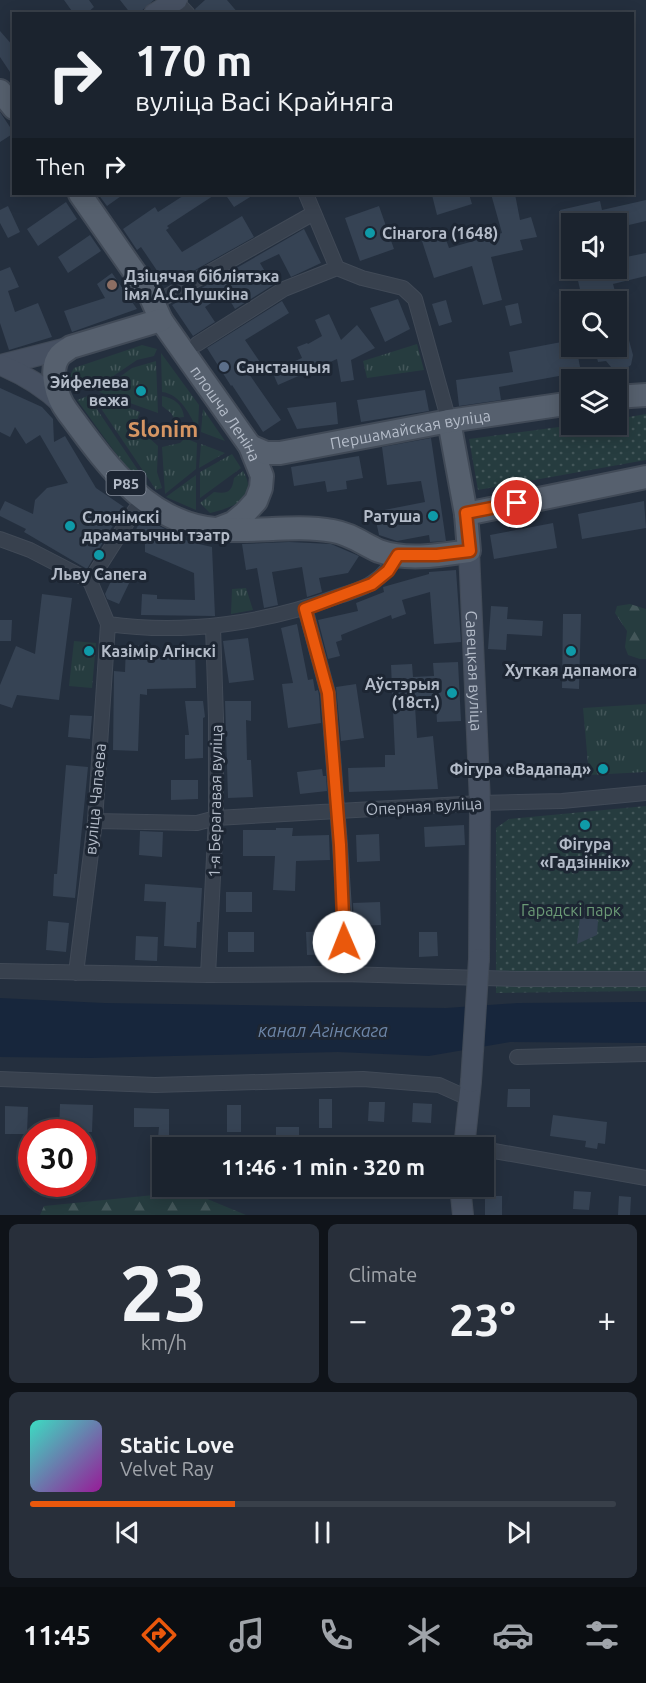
<!DOCTYPE html>
<html lang="en">
<head>
<meta charset="utf-8">
<style>
  body { margin:0; font-family:Ubuntu,sans-serif; background:#282f3a; color:#f1f3f6; height:100vh; display:flex; flex-direction:column; font-size:22px; white-space:nowrap }
  * { box-sizing:border-box; margin:0 }
  p { font-size:20px; color:#a0a4aa }
  .icon { flex:none; width:33px; height:33px; fill:none; stroke:currentColor; stroke-width:2; stroke-linecap:round; stroke-linejoin:round }
  .map { position:relative; height:1215px; overflow:hidden }
  .sheet { display:flex; flex-direction:column; gap:9px; padding:9px; background:#0f1319; flex:1 }
  .sheet>* { flex:none }
  .banner { position:absolute; left:12px; top:12px; width:622px; height:183px; border-radius:0px; box-shadow:0 3px 15px #0003,0 0 0 2px #39404a; background:#1b232e; color:#f1f3f6; overflow:hidden }
  .controls { position:absolute; left:561px; top:213px; display:grid; gap:12px }
  .controls a { display:grid; place-items:center; width:66px; height:66px; border-radius:0px; background:#1b232e; box-shadow:0 3px 15px #0003,0 0 0 2px #39404a; font-size:30px }
  .speed { position:absolute; left:18px; top:1119px; display:flex; gap:12px; font-size:30px; font-weight:700; text-align:center }
  .speed>* { display:grid; place-content:center; width:78px; height:78px; border-radius:50%; background:#1b232e; box-shadow:0 3px 15px #0003,0 0 0 2px #39404a; line-height:1 }
  .speed .limit { border:9px solid #d22; background:#fff; color:#111 }
  .pin { position:absolute; display:grid; place-items:center; width:51px; height:51px; color:#fff; margin:-26px; border:3px solid #fff; border-radius:50%; box-shadow:0 2px 6px #0007 }
  .me { position:absolute; width:66px; margin:-33px; rotate:359deg; stroke-linejoin:round; filter:drop-shadow(0 0 4px #0008) }
  .turn { display:flex; align-items:center; gap:21px; height:126px; padding:0 24px; font-size:27px }
  .turn .icon { width:78px; height:78px; stroke-width:2.5 }
  .turn b { display:block; font-size:42px; line-height:51px }
  .then { display:flex; align-items:center; height:57px; padding:0 24px; background:#0003; gap:12px; font-size:22px }
  .big { font-size:45px; font-weight:700; line-height:1.1 }
  .sheet .tile { flex:1; display:flex; flex-direction:column; justify-content:center; gap:9px; min-width:0; padding:0 21px; border-radius:9px; background:#282f3a }
  .sheet .dial { align-items:center; gap:0 }
  .dial b { font-size:78px; line-height:1 }
  .song { display:flex; align-items:center; gap:18px }
  .cover { width:72px; height:72px; border-radius:9px; background:linear-gradient(135deg,hsl(170 70% 55%),hsl(300 70% 35%)) }
  .played { height:6px; border-radius:3px; background:linear-gradient(90deg,#ea580c 35%,#39404a 35%) }
  .keys { display:flex; justify-content:space-around; direction:ltr }
  .heat { display:flex; justify-content:space-between; align-items:center; font-size:33px; direction:ltr }
  .sheet .tiles { flex:1; display:grid; gap:9px; grid-template-columns:1fr 1fr }
  .tile:last-child { grid-column:span 2 }
  .trip { position:absolute; left:152px; top:1137px; width:342px; height:60px; border-radius:0px; background:#1b232e; box-shadow:0 3px 15px #0003,0 0 0 2px #39404a; font-weight:700; line-height:60px; text-align:center }
  .tabs { display:flex; height:96px; justify-content:space-around; align-items:center; background:#0b0e12; color:#a0a4aa }
  .tabs .icon { width:42px; height:42px }
  .tabs .selected { color:#ea580c }
  .tabs b { font-size:27px; color:#f1f3f6 }
  .map>svg:first-child { display:block }
  .grass { fill:url(#grass-tufts) }
  .forest { fill:url(#forest-firs) }
  .park { fill:url(#park-dots) }
  .water { fill:#17263c }
  .building { fill:#364354 }
  .lines { fill:none; stroke-linecap:round; stroke-linejoin:round }
  .street-casing { stroke:#414a57; stroke-width:16 }
  .secondary-casing { stroke:#414a57; stroke-width:22 }
  .primary-casing { stroke:#414a57; stroke-width:26 }
  .street { stroke:#38414e; stroke-width:14 }
  .secondary { stroke:#465061; stroke-width:20 }
  .primary { stroke:#56606e; stroke-width:22 }
  .secondary-bridge-casing { stroke:#414a57; stroke-width:22; stroke-linecap:butt }
  .secondary-bridge { stroke:#465061; stroke-width:20 }
  .route-casing { stroke:#983908; stroke-width:15 }
  .route { stroke:#ea580c; stroke-width:10 }
  .culture-dot { fill:#0f9aa8; stroke:#1d2633; stroke-width:2 }
  .education-dot { fill:#8d6e63; stroke:#1d2633; stroke-width:2 }
  .service-dot { fill:#5c6f8a; stroke:#1d2633; stroke-width:2 }
  .labels { text-anchor:middle; dominant-baseline:central; stroke-width:6; stroke-linejoin:round; paint-order:stroke }
  .shield { fill:#1d2633; stroke:#878f9c; stroke-width:1.5 }
  .shield-label { font-size:15px; font-weight:bold; fill:#b4bcc9 }
  .poi-label { font-size:16px; font-weight:bold; fill:#b4bcc9; stroke:#1d2633; text-anchor:start }
  .street-label { font-size:16px; fill:#b4bcc9; stroke:#1d2633 }
  .park-label { font-size:16px; fill:#6b9a76; stroke:#1d2633 }
  .water-label { font-size:18px; font-style:italic; fill:#6d86a8; stroke:#1d2633 }
  .district-label { font-size:22px; font-weight:bold; fill:#d59563; stroke:#1d2633 }
</style>
</head>
<body>
<div class="map">
<svg width="646" height="1215" viewBox="0 0 646 1215">
  <defs>
    <pattern id="grass-tufts" width="24" height="20" patternUnits="userSpaceOnUse" patternTransform="scale(1.5)"><rect width="24" height="20" fill="#263c3f"/><path d="M3 7l-1-3M5 7V3M7 7l1-3M15 17l-1-3M17 17v-4M19 17l1-3" fill="none" stroke="#435659"/></pattern>
    <pattern id="forest-firs" width="22" height="20" patternUnits="userSpaceOnUse" patternTransform="scale(1.5)"><rect width="22" height="20" fill="#263c3f"/><path d="M5 1l3.5 6h-7zM16 11l3.5 6h-7z" fill="#435659"/></pattern>
    <pattern id="park-dots" width="8" height="8" patternUnits="userSpaceOnUse" patternTransform="scale(1.5)"><rect width="8" height="8" fill="#263c3f"/><path d="M2 2h.1M6 6h.1" fill="none" stroke="#435659" stroke-width="1.8" stroke-linecap="round"/></pattern>
  </defs>
  <rect width="100%" height="100%" fill="#242f3e"/>
  <path class="grass" d="M417,344L424,370L367,378L363,361Z
    M142,345L157,349L154,356L137,360L94,389L69,377L74,368Z
    M161,353L199,405L198,430C190,416 181,394 162,392Z
    M156,361L158,413L99,392L132,368Z
    M92,395L140,412L135,425L158,446L157,472L162,488L156,490Z
    M88,396L148,485L127,469L77,400Z
    M162,396C174,398 183,405 184,417L174,418L171,413L162,406Z
    M203,409L225,441L201,432Z
    M185,438L197,443L196,469L165,494L162,447L180,443Z
    M201,444L225,453L199,468Z
    M232,454L241,468L200,498V472Z
    M243,471C260,499 231,508 210,513L200,503L214,492C228,494 232,492 234,478Z
    M196,475V510L166,497Z
    M246,588L253,610L231,614L232,589Z
    M74,641L96,643L92,688L69,686Z
    M646,704V772L589,775L583,708Z"/>
  <path class="forest" d="M630,604L646,609V659H640L628,655L625,647L627,631L615,613L617,606Z
    M193,1193L246,1215H40L44,1206L164,1194Z"/>
  <path class="park" d="M646,414V460L478,490L469,439L574,425L616,424L617,419Z
    M646,806V991L496,993V828L509,819Z"/>
  <path class="water" d="M0,998L104,1003L446,1008L518,1003L646,1002V1043L510,1042L429,1056L338,1052L91,1058L0,1057Z"/>
  <path class="building" d="M64,0H89L94,7L86,14H74Z
    M120,0H154L138,14H131Z
    M205,0H227L239,14H197L195,9Z
    M0,31L14,47V78L0,57Z
    M0,112L14,133L0,142Z
    M98,194H124L107,206Z
    M186,194H216L167,226L169,228L166,230L182,252L242,216L254,237L172,283L162,278L141,247L137,250L123,229L155,207L158,212Z
    M225,194H255L234,207Z
    M438,194H469L472,204L437,215L432,195Z
    M491,194H515L520,220L531,217L537,237L520,240L523,250L491,257L502,300L483,305L472,266L434,278L422,241L444,234L449,248L502,233Z
    M646,200V221L616,228V224H564L560,210L600,201L602,210Z
    M66,202L77,219L38,246L27,229Z
    M8,206L20,232L8,238L0,223V210Z
    M379,206L394,249L360,261L345,218Z
    M304,229L321,263L291,277L279,254L260,263L273,285L235,309L226,294L214,301L205,307L215,322L193,336L172,305Z
    M90,235L101,251L68,273L58,257Z
    M646,253V276L613,284L618,302H583L575,268H616V259Z
    M10,267L19,287L8,291L15,312L38,303L52,337L9,350L0,323V271Z
    M112,273L137,309L72,332L64,311L105,298L97,284Z
    M398,299L410,329L385,342L370,308Z
    M446,300L452,322L439,326L432,304Z
    M282,301L289,313L245,340L262,365L249,374L281,420L263,432L232,385L231,386L207,348Z
    M518,303L522,323L510,326L505,306Z
    M616,307H620L633,355L631,365L624,370L611,367L606,361L598,362L594,346H616Z
    M329,314L341,340L357,325L375,348L351,360L354,380L341,382L337,359L278,385L272,371L302,358L297,347L307,343L308,344L322,336L315,320Z
    M572,340V346H576L581,372L499,387L501,400L459,406L456,380L513,372L509,352Z
    M0,388L42,407L53,419L54,442L65,436L96,488L124,507L87,569L24,532L26,529L0,516V511L5,501L33,514L35,500L47,488L68,483L40,435L26,444L15,427L10,437L0,432Z
    M425,390L429,411L361,422L357,400Z
    M336,402L338,424L297,429L287,408Z
    M431,438L446,541L430,542L429,535L397,541L379,535L374,512L425,502L421,481L387,485L382,447Z
    M359,456L363,478L346,481L347,489L327,492L325,481L294,486L291,467Z
    M644,501L646,528L582,539L578,514Z
    M142,517L190,542L212,547L215,616L141,615L142,594L157,595V599L195,600L194,573L145,552V542L133,536Z
    M553,523L557,548L494,559L490,535Z
    M289,542L331,544L359,556L348,573L319,578L322,592L307,597L302,567L272,572L278,605L264,608L257,568L246,570L242,544Z
    M117,568L133,575L119,604L107,599L105,594Z
    M456,570L461,642L434,644L430,592L402,600L406,614L392,619L391,615L341,635L342,640L336,642L340,656L328,659L318,620L358,611L356,603L384,592L383,587L429,574V572Z
    M42,594L72,598L59,700L17,695L12,708L0,704V685L16,646L35,654Z
    M491,606L508,607L507,619L543,621L542,636L507,634L506,650L488,649Z
    M563,614H581L579,689L562,688Z
    M0,620H12L11,641H0Z
    M297,624L308,680L313,679L315,691L318,690L319,695L321,723L288,728L282,684L293,683L281,628Z
    M248,638L254,680L229,683L223,641Z
    M126,645L149,646V651L195,650L196,688L147,689V695L140,694L138,751L113,750L114,671L125,672Z
    M458,662L461,721L437,722L436,705L415,706L417,738L433,736L438,789L349,792L348,768L385,767V755H395L391,665L412,664L413,677L434,676L433,663Z
    M356,684L364,738L341,741L336,687Z
    M185,701H203L205,717L203,718V758L185,759V735H189Z
    M225,701H251V721L246,720L247,760H251L253,797L228,798Z
    M70,715L92,716L90,739L68,737Z
    M66,765L88,767L75,898L53,896L54,874H57Z
    M322,769L323,776H326L327,791L300,794L297,772Z
    M171,780H198V799L171,800Z
    M464,825L465,845L425,847L424,827Z
    M276,828H293L292,836L329,835L330,860L296,861L295,891L273,890L275,856H243V830H276Z
    M140,831L163,832L162,857L139,855Z
    M379,834L380,861L357,862L356,835Z
    M145,884L202,888L200,922H197L196,948L164,946L166,902L144,901Z
    M226,892H252V912H226Z
    M380,902L381,925L354,926L353,903Z
    M581,908L598,921L597,935L577,944Z
    M48,921L69,923L66,952L46,950Z
    M333,931L334,954L307,955L306,932Z
    M228,932H254V952H228Z
    M419,932H437L438,956L419,957Z
    M136,936L158,937L157,961L135,960Z
    M508,1089H530V1107H507Z
    M319,1099H332V1128H319Z
    M369,1102H385L384,1122L368,1121Z
    M413,1103L432,1104L431,1123L412,1122Z
    M60,1104L93,1105L92,1132H59Z
    M227,1105H241V1132H227Z
    M5,1106L28,1107L27,1134H5Z
    M134,1108L169,1109V1138H158L159,1127H134Z
    M553,1115L607,1122L605,1144L598,1143L597,1149L585,1147L586,1141L550,1136Z
    M276,1127H299V1148H276Z
    M574,1191L591,1192L589,1210L573,1209Z
    M485,1196H502V1215H485Z
    M619,1196L631,1197L630,1215H618Z"/>
  <g class="lines">
    <defs>
      <path id="street" d="M175,0L188,14
        M306,194L337,268L362,278L403,288L415,299L449,421
        M155,303L314,213
        M197,344L284,289L337,268
        M0,539L30,550L90,581L108,624C186,635 266,623 339,596C350,592 364,589 373,582C384,575 391,566 398,555
        M90,581L135,510
        M305,608L328,693L340,845L345,926L343,974
        M95,821L197,823L216,818L480,803L562,801L646,793
        M0,971L208,975L343,974L517,979H646
        M76,973L95,821L108,624
        M208,975L216,818V718L213,627
        M517,1057L646,1054
        M0,1079L155,1085L363,1079L439,1085L470,1099
        M483,1149L646,1178"/>
      <g id="secondary">
        <path d="M154,14L177,0"/>
        <path d="M0,365L71,347"/>
        <path d="M1,365C25,375 43,386 62,404"/>
        <path id="s1" d="M469,551L480,803L479,959"/>
        <path d="M464,1148L471,1082"/>
        <path d="M460,1186L463,1215"/>
      </g>
      <g id="primary">
        <path d="M0,91L14,108"/>
        <path id="s2" d="M80,194L149,293L161,320L250,446L262,476L261,488L256,501L245,513L233,523L220,528"/>
        <path d="M161,320L71,347C67,350 63,352 60,355C48,369 57,398 67,411C104,461 146,523 215,529C254,533 294,524 333,531C351,534 363,544 379,551C407,561 441,555 469,551L466,514L449,421"/>
        <path d="M616,397L646,395"/>
        <path id="s3" d="M250,446L266,453H280L449,421L572,403"/>
        <path d="M466,514L646,477"/>
      </g>
    </defs>
    <use href="#street" class="street-casing"/>
    <use href="#secondary" class="secondary-casing"/>
    <use href="#primary" class="primary-casing"/>
    <use href="#street" class="street"/>
    <use href="#secondary" class="secondary"/>
    <use href="#primary" class="primary"/>
    <defs>
      <path id="secondary-bridge" d="M471,1082L479,959"/>
    </defs>
    <use href="#secondary-bridge" class="secondary-bridge-casing"/>
    <use href="#secondary-bridge" class="secondary-bridge"/>
  </g>
  <g class="lines">
    <defs>
      <path id="route" d="M344,942L340,845L328,693L305,609L372,584L388,571L398,555H437L470,551L466,513L517,503"/>
    </defs>
    <use href="#route" class="route-casing"/>
    <use href="#route" class="route"/>
  </g>
  <g class="culture-dot">
    <circle cx="370" cy="233" r="6"/>
    <circle cx="141" cy="391" r="6"/>
    <circle cx="433" cy="516" r="6"/>
    <circle cx="70" cy="526" r="6"/>
    <circle cx="99" cy="555" r="6"/>
    <circle cx="89" cy="651" r="6"/>
    <circle cx="571" cy="651" r="6"/>
    <circle cx="452" cy="693" r="6"/>
    <circle cx="603" cy="769" r="6"/>
    <circle cx="585" cy="825" r="6"/>
  </g>
  <circle class="education-dot" cx="112" cy="285" r="6"/>
  <circle class="service-dot" cx="224" cy="367" r="6"/>
  <g class="labels">
    <rect class="shield" x="106.5" y="471" width="39" height="24" rx="4.5"/>
    <g class="shield-label">
      <text x="126" y="483">Р85</text>
    </g>
    <g class="poi-label">
      <text x="382" y="233">Сінагога (1648)</text>
      <text x="124" y="276">Дзіцячая бібліятэка<tspan x="124" dy="18">імя А.С.Пушкіна</tspan></text>
      <text x="236" y="367">Санстанцыя</text>
      <text x="129" y="382" text-anchor="end">Эйфелева<tspan x="129" dy="18">вежа</tspan></text>
      <text x="421" y="516" text-anchor="end">Ратуша</text>
      <text x="82" y="517">Слонімскі<tspan x="82" dy="18">драматычны тэатр</tspan></text>
      <text x="99" y="574" text-anchor="middle">Льву Сапега</text>
      <text x="101" y="651">Казімір Агінскі</text>
      <text x="571" y="670" text-anchor="middle">Хуткая дапамога</text>
      <text x="440" y="684" text-anchor="end">Аўстэрыя<tspan x="440" dy="18">(18ст.)</tspan></text>
      <text x="591" y="769" text-anchor="end">Фігура «Вадапад»</text>
      <text x="585" y="844" text-anchor="middle">Фігура<tspan x="585" dy="18">«Гадзіннік»</tspan></text>
    </g>
    <g class="street-label">
      <text stroke="none"><textPath href="#s2" startOffset="264">плошча Леніна</textPath></text>
      <text stroke="none"><textPath href="#s3" startOffset="164">Першамайская вуліца</textPath></text>
      <text stroke="none"><textPath href="#s1" startOffset="120">Савецкая вуліца</textPath></text>
      <text transform="translate(95 799) rotate(-85)">вуліца Чапаева</text>
      <text transform="translate(215 801) rotate(-89)">1-я Берагавая вуліца</text>
      <text transform="translate(424 806) rotate(-3)">Оперная вуліца</text>
    </g>
    <g class="park-label">
      <text x="571" y="910">Гарадскі парк</text>
    </g>
    <g class="water-label">
      <text x="323" y="1030">канал Агінскага</text>
    </g>
    <g class="district-label">
      <text x="163" y="428">Slonim</text>
    </g>
  </g>
</svg>
<div class="controls">
<a><svg class="icon" aria-label="sound" viewBox="0 0 24 24"><path d="M4 9h4l5-4v14l-5-4H4zM17 9q2 3 0 6"/></svg></a>
<a><svg class="icon" aria-label="search" viewBox="0 0 24 24"><circle cx="10" cy="10" r="6"/><path d="M15 15l6 6"/></svg></a>
<a><svg class="icon" aria-label="layers" viewBox="0 0 24 24"><path d="M12 4l9 5-9 5-9-5zM3 14l9 5 9-5"/></svg></a>
</div>
<div class="speed"><div class="limit">30</div></div>
<div class="pin" style="left:517px;top:503px;background:#d93025"><svg class="icon" aria-label="arrive" viewBox="0 0 24 24"><path d="M6 21V4h12l-3 4 3 4H6"/></svg></div>
<svg class="me" style="left:344px;top:942px" viewBox="-20 -20 40 40"><circle r="19" fill="#fff"/><path d="M0-13L10 11 0 6-10 11z" fill="#ea580c"/></svg>
<div class="trip">11:46 · 1 min · 320 m</div>
<div class="banner">
<div class="turn"><svg class="icon" aria-label="right" viewBox="0 0 24 24"><path d="M7 20v-9h11M14 6l5 5-5 5"/></svg><div><b>170 m</b>вуліца Васі Крайняга</div></div>
<div class="then">Then<svg class="icon" aria-label="right" viewBox="0 0 24 24"><path d="M7 20v-9h11M14 6l5 5-5 5"/></svg></div>
</div>
</div>
<section class="sheet">
<div class="tiles">
<div class="tile dial"><b>23</b><p>km/h</p></div>
<div class="tile"><p>Climate</p>
<div class="heat"><a>−</a><b class="big">23°</b><a>+</a></div>
</div>
<div class="tile">
<div class="song"><i class="cover"></i><div><b>Static Love</b><p>Velvet Ray</p></div></div>
<div class="played"></div>
<div class="keys"><svg class="icon" aria-label="previous" viewBox="0 0 24 24"><path d="M18 5L8 12l10 7zM5 5v14"/></svg><svg class="icon" aria-label="pause" viewBox="0 0 24 24"><path d="M8 5v14M16 5v14"/></svg><svg class="icon" aria-label="next" viewBox="0 0 24 24"><path d="M6 5l10 7-10 7zM19 5v14"/></svg></div>
</div>
</div>
</section>
<nav class="tabs">
<b>11:45</b>
<svg class="icon selected" aria-label="directions" viewBox="0 0 24 24"><path d="M12 3l9 9-9 9-9-9zM9 14v-3h6M13 9l2 2-2 2"/></svg>
<svg class="icon" aria-label="music" viewBox="0 0 24 24"><path d="M9 18V5l10-2v13"/><circle cx="6" cy="18" r="3"/><circle cx="16" cy="16" r="3"/></svg>
<svg class="icon" aria-label="phone" viewBox="0 0 24 24"><path d="M5 4h4l2 5-3 2q2 4 5 5l2-3 5 2v4C11 20 4 13 5 4z"/></svg>
<svg class="icon" aria-label="climate" viewBox="0 0 24 24"><path d="M12 3v18M4 7l16 10M4 17L20 7"/></svg>
<svg class="icon" aria-label="car" viewBox="0 0 24 24"><path d="M5 17H2v-5l4-1 3-4h7l3 4 3 1v5h-3M9 17h6M6 11h13"/><circle cx="7" cy="17" r="2"/><circle cx="17" cy="17" r="2"/></svg>
<svg class="icon" aria-label="filters" viewBox="0 0 24 24"><path d="M4 7h16M4 17h16"/><circle cx="9" cy="7" r="2"/><circle cx="15" cy="17" r="2"/></svg>
</nav>
</body>
</html>
